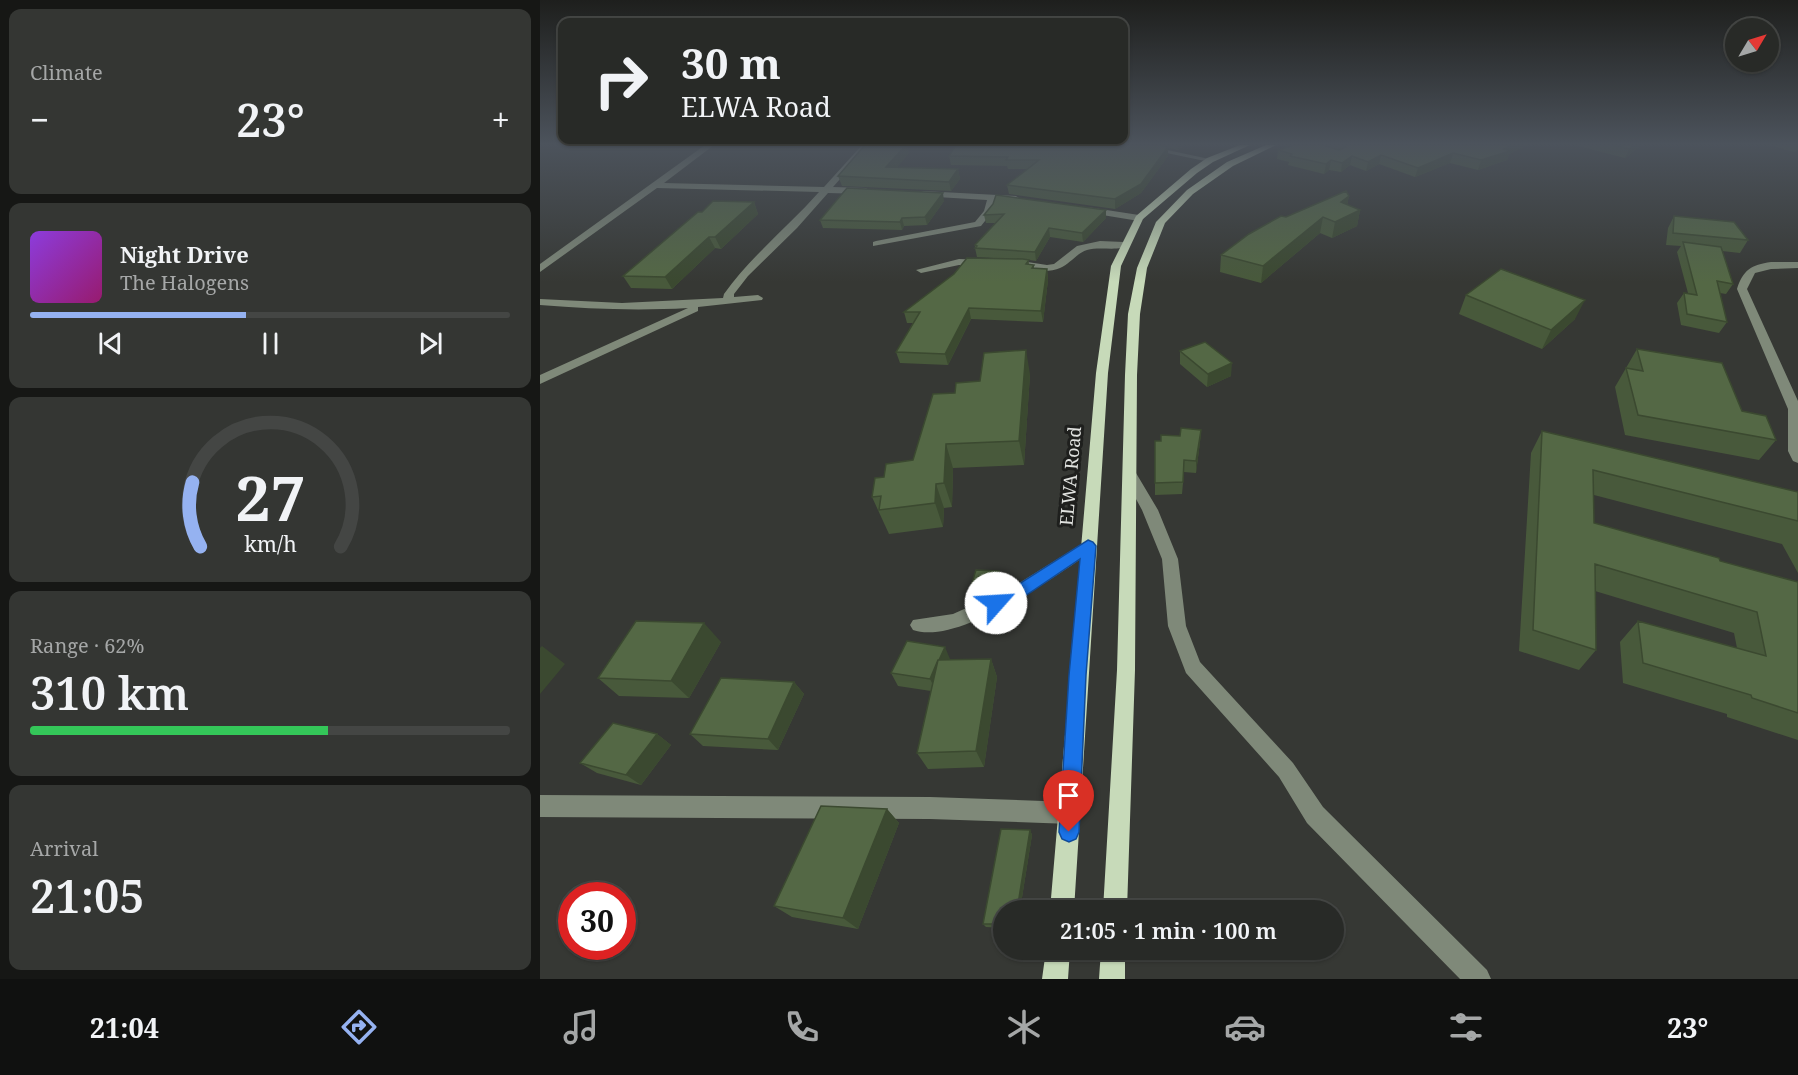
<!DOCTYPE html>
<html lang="en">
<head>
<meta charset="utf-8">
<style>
  body { margin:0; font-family:"Noto Serif",serif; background:#343633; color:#f1f3f6; height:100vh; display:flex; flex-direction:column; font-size:22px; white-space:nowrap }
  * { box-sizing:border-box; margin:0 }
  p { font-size:20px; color:#a5a7a7 }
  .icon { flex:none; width:33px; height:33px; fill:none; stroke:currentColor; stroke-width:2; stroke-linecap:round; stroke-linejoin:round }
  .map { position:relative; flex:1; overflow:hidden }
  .details { display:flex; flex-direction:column; gap:9px; padding:9px; background:#161715; width:540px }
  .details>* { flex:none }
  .top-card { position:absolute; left:18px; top:18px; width:570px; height:126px; border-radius:12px; box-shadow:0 2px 4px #0004,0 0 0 2px #444644; background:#282a27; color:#f1f3f6; overflow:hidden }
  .needle { width:39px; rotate:52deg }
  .tools { position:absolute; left:1185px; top:18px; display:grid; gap:12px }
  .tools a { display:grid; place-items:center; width:54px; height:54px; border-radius:50%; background:#282a27; box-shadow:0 2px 4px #0004,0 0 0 2px #444644; font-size:30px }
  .speed { position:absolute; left:18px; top:882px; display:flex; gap:12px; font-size:30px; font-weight:700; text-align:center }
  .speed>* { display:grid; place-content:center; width:78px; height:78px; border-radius:50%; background:#282a27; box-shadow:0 2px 4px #0004,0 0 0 2px #444644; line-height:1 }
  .speed .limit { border:9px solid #d22; background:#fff; color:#111 }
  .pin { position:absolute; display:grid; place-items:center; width:51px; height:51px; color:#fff; margin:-62px -26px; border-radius:50% 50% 50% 0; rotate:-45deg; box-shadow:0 0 6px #0007 }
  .pin .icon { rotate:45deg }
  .me { position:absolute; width:66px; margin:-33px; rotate:64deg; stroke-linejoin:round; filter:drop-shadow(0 0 4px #0008) }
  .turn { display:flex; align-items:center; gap:21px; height:126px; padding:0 24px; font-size:27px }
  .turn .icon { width:78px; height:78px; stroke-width:2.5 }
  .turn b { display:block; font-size:42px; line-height:51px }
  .big { font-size:45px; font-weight:600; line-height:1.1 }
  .details .widget { flex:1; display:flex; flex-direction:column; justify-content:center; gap:9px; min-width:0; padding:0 21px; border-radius:12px; background:#343633 }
  .details .dial { align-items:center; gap:0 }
  .dial svg { height:156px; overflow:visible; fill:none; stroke:#444644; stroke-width:7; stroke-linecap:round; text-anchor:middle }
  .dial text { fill:#f1f3f6; stroke:none }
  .song { display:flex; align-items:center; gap:18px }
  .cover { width:72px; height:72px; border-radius:9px; background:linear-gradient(135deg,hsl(270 70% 55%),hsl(320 70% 35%)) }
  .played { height:6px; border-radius:3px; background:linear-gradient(90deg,#95b2f1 45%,#444644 45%) }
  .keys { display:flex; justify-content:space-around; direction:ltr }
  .heat { display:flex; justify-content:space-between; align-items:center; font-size:33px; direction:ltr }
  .charge { height:9px; border-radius:4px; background:linear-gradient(90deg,#34c759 62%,#444644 0) }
  .trip { position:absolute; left:453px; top:900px; width:351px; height:60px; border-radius:30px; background:#282a27; box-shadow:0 2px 4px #0004,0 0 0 2px #444644; font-weight:600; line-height:60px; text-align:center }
  .dock { display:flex; height:96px; justify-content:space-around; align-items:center; background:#101110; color:#a5a7a7 }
  .dock .icon { width:42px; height:42px }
  .dock .selected { color:#95b2f1 }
  .dock b { font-size:27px; color:#f1f3f6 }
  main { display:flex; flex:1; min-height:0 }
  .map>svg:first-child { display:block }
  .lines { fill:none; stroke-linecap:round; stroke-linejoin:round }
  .minor { fill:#7f8979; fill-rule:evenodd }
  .major { fill:#c7dab9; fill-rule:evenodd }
  .wall { fill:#48593b }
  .shaded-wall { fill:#3b4930 }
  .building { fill:#546845; stroke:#3b4930; stroke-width:1.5 }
  .route { fill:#1a73e8; stroke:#114b97; stroke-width:1.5 }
  .labels { text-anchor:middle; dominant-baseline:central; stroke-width:6; stroke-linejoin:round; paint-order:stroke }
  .street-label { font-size:18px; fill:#e0e2df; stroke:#1e1f1d }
</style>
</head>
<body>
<main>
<section class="details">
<div class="widget"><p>Climate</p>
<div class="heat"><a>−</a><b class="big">23°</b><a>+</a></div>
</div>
<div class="widget">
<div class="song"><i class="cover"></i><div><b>Night Drive</b><p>The Halogens</p></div></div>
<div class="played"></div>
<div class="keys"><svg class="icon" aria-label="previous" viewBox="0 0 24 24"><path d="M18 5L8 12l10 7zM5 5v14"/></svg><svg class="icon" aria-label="pause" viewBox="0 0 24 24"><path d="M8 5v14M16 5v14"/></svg><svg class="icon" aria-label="next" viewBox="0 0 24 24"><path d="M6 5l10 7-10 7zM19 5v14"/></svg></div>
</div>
<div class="widget dial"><svg viewBox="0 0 100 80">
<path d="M14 69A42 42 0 1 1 86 69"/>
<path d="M14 69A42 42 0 0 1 10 36" stroke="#95b2f1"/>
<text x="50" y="56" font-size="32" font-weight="700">27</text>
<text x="50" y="72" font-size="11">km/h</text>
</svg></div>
<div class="widget"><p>Range · 62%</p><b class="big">310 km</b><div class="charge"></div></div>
<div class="widget"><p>Arrival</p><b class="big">21:05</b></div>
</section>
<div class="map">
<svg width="1258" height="979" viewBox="0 0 1258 979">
  <rect width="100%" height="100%" fill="#363834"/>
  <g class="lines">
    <path class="minor" d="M165,145H174L124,183L284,187L322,145H330L293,187L326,188L330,191L326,194L288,193L257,228L208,276L194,294V297L218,295L223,298L222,300L158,307V311L0,384V375L148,308C98,311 49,309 0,305V299L82,303L183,298L184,294C211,256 248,227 279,192L117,188L0,272V264Z
      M588,145H604L674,160L670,162Z
      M383,191L476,196L480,199L476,202L456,201L453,211L441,226L333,246V242L336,241L435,222L444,211L447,200L380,196L379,194Z
      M547,207L599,215L604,218L599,221L544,212L542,210Z
      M560,241L584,242L589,245C579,252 560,246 547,250C537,253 530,264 520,268C508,274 479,270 469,263L474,260L507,265L514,264L537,246Z
      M419,259L444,260L449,263L444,266L419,265L381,273L376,270Z
      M1231,262H1258V268L1231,269L1215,273L1207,289L1258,401V463L1253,461L1248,451V409L1197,289C1203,270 1211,265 1231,262Z
      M591,472L596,473L618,510L638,559L646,626L660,662L753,763L783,807L947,970L951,979H920L767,823L739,777L646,673L628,626L622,559L602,510L584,477Z
      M548,540L554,542L556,546L554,550C516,576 418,646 373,630L370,625L373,620L413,614L471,588Z
      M0,795L390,797L531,802L539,805L542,813L539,821L531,824L390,819L0,817Z"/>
    <path class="major" d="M700,145H710L673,162L657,173L603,219L581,266L568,373L534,910H510L556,373L571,266L596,216L651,169L667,158Z
      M726,145H736L693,166L653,194L625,223L607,268L600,314L597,375L595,670L587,910H563L577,670L585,375L588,314L597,268L616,222L647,190L687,162Z
      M506,950H530L528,979H502Z
      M561,950H585V979H559Z"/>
  </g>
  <path class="wall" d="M416,145H645L638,150L628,148V156L601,193L575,209L469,194L467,185L487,169H468L467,166L411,165L409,156Z
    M739,145H987L969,154L967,160L938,170L910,163L875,177L839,164L826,171L810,165L801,172L789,170L784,174L748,165L749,162L737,159L738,150L746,147Z
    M1034,145H1102L1085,158Z
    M1229,145H1258V150L1254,152Z
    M369,153L357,167L418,169L420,179L411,191L302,186L298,176Z
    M809,196L807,205L820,210L817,226L792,238L780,233L721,283L680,272L681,255L746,217Z
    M404,201L387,225L364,226L362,230L283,228L280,220Z
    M214,202L218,214L181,249L175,248L132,289L91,288L83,276L162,212Z
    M566,210V218L543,242L510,237L496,261L489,260V265H494V268L507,269L508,280L503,322L431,319L408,365L360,363L356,352L373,323H367L364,312L453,258L437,257L435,248V245L456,223H446L444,215Z
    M1134,216L1208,240L1200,253L1182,251L1193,284L1186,294L1180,293L1187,322L1179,333L1141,325L1137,303L1144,293H1148L1137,252L1141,246L1126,245L1128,228Z
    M926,295L1035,319L1002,349L919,314Z
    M1097,349L1202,411L1236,440L1219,460L1085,435L1075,387Z
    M640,351L691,376L667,387L640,364Z
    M490,374L484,465L413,468L412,507L404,508L403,527L349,534L332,497L344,477L373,460L415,393L440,381Z
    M661,430L660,442L656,473L644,472L642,494L615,495V441H621Z
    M1002,431L1258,492V573L1242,544L1054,495V523L1180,561L1258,582V740L1187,717V714L1083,683L1080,642L1098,621L1197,648L1194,633L1055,591L1056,650L1039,670L979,651L991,453Z
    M459,571L461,578L457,592L448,596L432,595L430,589Z
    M181,642L149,698L79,696L58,678Z
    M451,659L457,677L444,767L388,769L377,753L391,691L358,686L351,673L410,660Z
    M254,682L264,694L238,750L163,746L150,734Z
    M117,734L131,745L101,785L57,773L40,763Z
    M347,809L359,823L318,929L252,917L234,906Z
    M490,830L492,835L480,910H464V928L446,927L443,924Z"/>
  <path class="shaded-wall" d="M366,145H367L369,153L349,177L346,167Z
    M638,145H645L638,150Z
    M972,145H987L969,154L967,160L938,170L941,160Z
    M1094,145H1102L1085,158L1089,149Z
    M628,147V156L601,193L575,209V199Z
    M913,153L910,163L875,177L878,168Z
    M841,155L839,164L826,171L828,162Z
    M812,156L810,165L801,172L802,163Z
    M791,160L789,170L784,174L786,164Z
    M418,169L420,179L411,191L409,182Z
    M403,193L404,201L387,225L385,217Z
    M809,196L806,211L801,202Z
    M214,202L218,214L181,249L175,237Z
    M566,210V218L543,242L542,233Z
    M820,210L817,226L792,238L795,222Z
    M783,217L780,233L721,283L723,266Z
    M362,218L364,226L362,230L360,222Z
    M509,228L510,237L496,261L495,252Z
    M169,237L175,248L132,289L125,277Z
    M507,269L508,280L503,322L501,311Z
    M1045,300L1035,319L1002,349L1011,330Z
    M429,308L431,319L408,365L405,354Z
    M486,350L490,374L484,465L479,441Z
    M692,363L691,376L667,387L668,374Z
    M661,430L660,442L656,473V461Z
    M406,444L413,468L412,507L404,483Z
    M396,484L404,508L403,527L395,503Z
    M459,571L461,578L457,592L448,596L446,589Z
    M164,623L181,642L149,698L131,681Z
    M2,646L25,664L0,694V648Z
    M405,647L410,659L396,691L390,679Z
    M451,659L457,677L444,767L436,751Z
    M254,682L264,694L238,750L228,739Z
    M117,734L131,745L101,785L86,775Z
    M347,809L359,823L318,929L303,918Z
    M490,830L492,835L480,910H477Z"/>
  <path class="building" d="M325,145H366L346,167L418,169L409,182L298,176Z
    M416,145H620L628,147L601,184L575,199L467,185L499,160H466L468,157L409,156Z
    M754,145H783L799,150L806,147L805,145H972L964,149L970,151L941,160L913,153L878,168L841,155L828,162L812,156L802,163L791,160L786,164L750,156L752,154L738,150Z
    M1074,145H1094L1089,149Z
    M307,188L403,193L385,217L362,218L360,222L280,220Z
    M806,191L809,196L801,202L820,210L795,222L783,217L723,266L681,255L709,234L741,216L746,217Z
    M456,195L566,210L542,233L509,228L495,252L435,248L437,246L435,245L464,214L444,215L453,204Z
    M173,201L214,202L175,237H169L125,277L83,276L158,212H162Z
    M1134,216L1194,222L1208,240L1133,233Z
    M1143,242L1181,247L1193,284L1177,281L1187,322L1147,314L1144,293L1157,295Z
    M427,258L483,259L489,260L486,264L494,265L492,268L507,269L501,311L429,308L405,354L356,352L380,312H364L414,274Z
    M961,269L1045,300L1011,330L926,295Z
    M665,342L692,363L668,374L640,351Z
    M1097,349L1182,363L1202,411L1226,416L1236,440L1098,415L1086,368L1103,371Z
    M486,350L479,441L406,444L404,483L396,484L395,503L339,510L341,496L332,497L335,478L344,477L346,464L373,460L393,394L415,393L416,383L440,381L444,353Z
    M641,428L661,430L656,461L644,460L643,482L615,483V441H621V435L640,436Z
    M1002,431L1258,492V521L1053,470L1054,523L1179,558L1180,561L1258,582V713L1212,698L1211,695L1103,663L1098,621L1226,656L1217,612L1055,564L1056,650L993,630Z
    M436,570L459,571L455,585L446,589H430Z
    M96,621L164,623L131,681L58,678Z
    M367,641L405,647L399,660H398L390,679L351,673Z
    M451,659L436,751L377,753L398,660Z
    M181,678L254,682L228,739L150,734Z
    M73,723L117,734L86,775L40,763Z
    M281,806L347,809L303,918L234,906Z
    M461,829L490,830L477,910H464V924H443Z"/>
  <linearGradient id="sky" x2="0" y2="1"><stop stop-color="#1e1f1d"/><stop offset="0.51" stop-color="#4c535c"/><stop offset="1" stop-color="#4c535c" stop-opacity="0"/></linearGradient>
  <rect width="1258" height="282" fill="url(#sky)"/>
  <path class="route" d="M548,540L553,542L556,546L546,675L539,832L536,839L529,842L522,839L519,832L529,675L540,559L482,598L456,609L450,607L448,603L450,598L471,589Z"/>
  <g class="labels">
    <g class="street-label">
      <text transform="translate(530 476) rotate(-85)">ELWA Road</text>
    </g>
  </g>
</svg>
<div class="tools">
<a><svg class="needle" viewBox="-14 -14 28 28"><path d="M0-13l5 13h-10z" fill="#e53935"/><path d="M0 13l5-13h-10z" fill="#a5a7a7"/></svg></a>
</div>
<div class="speed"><div class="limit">30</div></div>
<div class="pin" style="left:529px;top:832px;background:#d93025"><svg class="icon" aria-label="arrive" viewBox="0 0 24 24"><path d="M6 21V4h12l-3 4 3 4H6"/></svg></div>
<svg class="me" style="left:456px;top:603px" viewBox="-20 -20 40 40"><circle r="19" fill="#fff"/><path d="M0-13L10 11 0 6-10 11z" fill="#1a73e8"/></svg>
<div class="trip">21:05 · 1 min · 100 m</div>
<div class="top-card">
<div class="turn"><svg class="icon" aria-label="right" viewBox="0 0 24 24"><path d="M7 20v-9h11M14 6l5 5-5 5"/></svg><div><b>30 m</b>ELWA Road</div></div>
</div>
</div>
</main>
<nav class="dock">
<b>21:04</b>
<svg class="icon selected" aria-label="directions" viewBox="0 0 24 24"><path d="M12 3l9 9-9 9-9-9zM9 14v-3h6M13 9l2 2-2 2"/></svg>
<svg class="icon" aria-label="music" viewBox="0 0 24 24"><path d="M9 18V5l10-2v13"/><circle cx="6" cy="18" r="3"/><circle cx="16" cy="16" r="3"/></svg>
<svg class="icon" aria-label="phone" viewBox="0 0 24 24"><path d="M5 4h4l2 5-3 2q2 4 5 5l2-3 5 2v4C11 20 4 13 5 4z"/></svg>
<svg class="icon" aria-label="climate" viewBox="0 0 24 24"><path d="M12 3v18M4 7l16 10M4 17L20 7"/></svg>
<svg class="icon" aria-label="car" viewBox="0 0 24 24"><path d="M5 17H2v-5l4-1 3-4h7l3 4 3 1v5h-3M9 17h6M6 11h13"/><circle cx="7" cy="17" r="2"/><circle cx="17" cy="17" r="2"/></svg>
<svg class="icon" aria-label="filters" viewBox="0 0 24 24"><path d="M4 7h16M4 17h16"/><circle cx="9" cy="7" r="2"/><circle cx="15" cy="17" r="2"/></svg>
<b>23°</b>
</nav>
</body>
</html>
